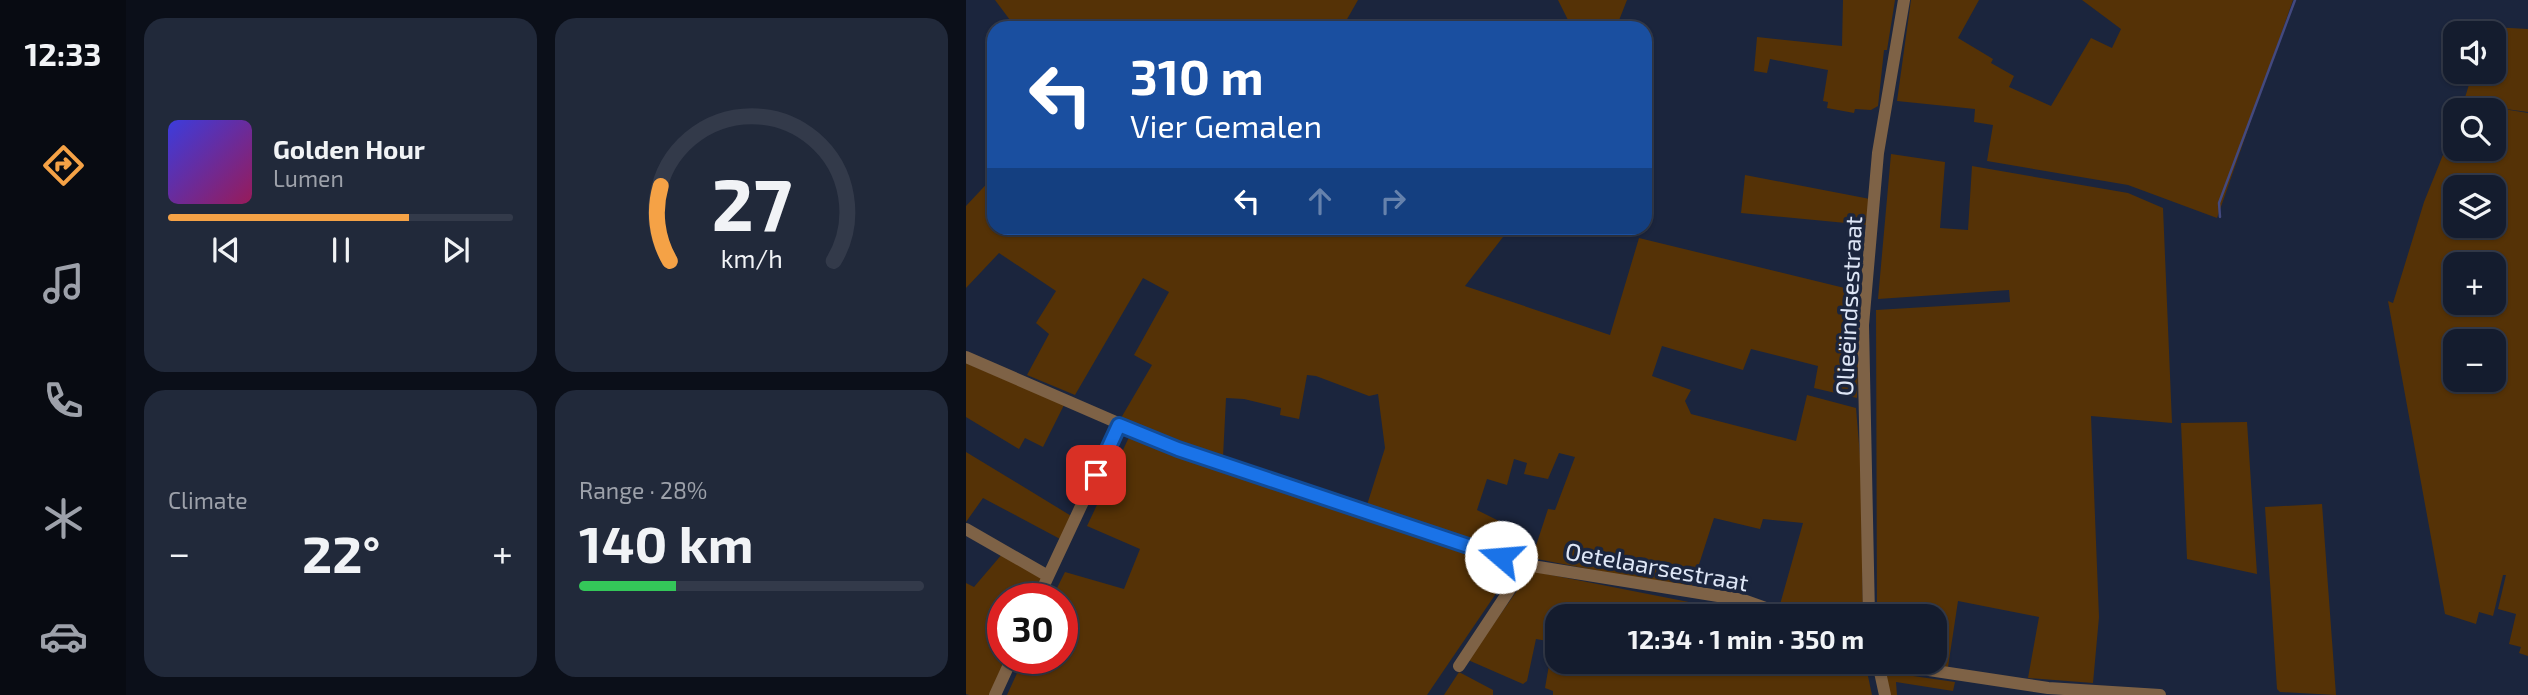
<!DOCTYPE html>
<html lang="en">
<head>
<meta charset="utf-8">
<style>
  body { margin:0; font-family:"Exo 2",sans-serif; background:#21293a; color:#f1f3f6; height:100vh; display:flex; flex-direction:column; font-size:26px; white-space:nowrap }
  * { box-sizing:border-box; margin:0 }
  p { font-size:23px; color:#9da1aa }
  .icon { flex:none; width:38px; height:38px; fill:none; stroke:currentColor; stroke-width:2; stroke-linecap:round; stroke-linejoin:round }
  .map { position:relative; flex:1; overflow:hidden }
  .drawer { display:flex; flex-direction:column; gap:18px; padding:18px; background:#0b0f19; width:840px }
  .drawer>* { flex:none }
  .hud { position:absolute; left:21px; top:21px; width:665px; height:214px; border-radius:21px; box-shadow:0 2px 5px #0004,0 0 0 2px #333a4a; background:#1a4fa0; color:#fff; overflow:hidden }
  .fabs { position:absolute; left:1477px; top:21px; display:grid; gap:14px }
  .fabs a { display:grid; place-items:center; width:63px; height:63px; border-radius:14px; background:#141c2e; box-shadow:0 2px 5px #0004,0 0 0 2px #333a4a; font-size:35px }
  .speed { position:absolute; left:21px; top:583px; display:flex; gap:14px; font-size:35px; font-weight:700; text-align:center }
  .speed>* { display:grid; place-content:center; width:91px; height:91px; border-radius:50%; background:#141c2e; box-shadow:0 2px 5px #0004,0 0 0 2px #333a4a; line-height:1 }
  .speed .limit { border:10px solid #d22; background:#fff; color:#111 }
  .pin { position:absolute; display:grid; place-items:center; width:60px; height:60px; color:#fff; margin:-30px; border-radius:14px; box-shadow:0 4px 10px #0006 }
  .me { position:absolute; width:77px; margin:-38px; rotate:288deg; stroke-linejoin:round; filter:drop-shadow(0 0 5px #0008) }
  .turn { display:flex; align-items:center; gap:24px; height:147px; padding:0 28px; font-size:32px }
  .turn .icon { width:91px; height:91px; stroke-width:2.5 }
  .turn b { display:block; font-size:49px; line-height:60px }
  .lanes { display:flex; align-items:center; height:66px; padding:0 28px; background:#0003; justify-content:center; gap:35px; direction:ltr }
  .lanes .off { opacity:.35 }
  .big { font-size:52px; font-weight:700; line-height:1.1 }
  .drawer .card { flex:1; display:flex; flex-direction:column; justify-content:center; gap:10px; min-width:0; padding:0 24px; border-radius:21px; background:#21293a }
  .drawer .dial { align-items:center; gap:0 }
  .dial svg { height:182px; overflow:visible; fill:none; stroke:#333a4a; stroke-width:7; stroke-linecap:round; text-anchor:middle }
  .dial text { fill:#f1f3f6; stroke:none }
  .song { display:flex; align-items:center; gap:21px }
  .cover { width:84px; height:84px; border-radius:10px; background:linear-gradient(135deg,hsl(240 70% 55%),hsl(330 70% 35%)) }
  .played { height:7px; border-radius:4px; background:linear-gradient(90deg,#f5a246 70%,#333a4a 70%) }
  .keys { display:flex; justify-content:space-around; direction:ltr }
  .heat { display:flex; justify-content:space-between; align-items:center; font-size:38px; direction:ltr }
  .charge { height:10px; border-radius:5px; background:linear-gradient(90deg,#34c759 28%,#333a4a 0) }
  .drawer .tiles { flex:1; display:grid; gap:18px; grid-template-columns:repeat(2,1fr) }
  .trip { position:absolute; left:579px; top:604px; width:402px; height:70px; border-radius:21px; background:#141c2e; box-shadow:0 2px 5px #0004,0 0 0 2px #333a4a; font-weight:700; line-height:70px; text-align:center }
  main { display:flex; flex:1; min-height:0 }
  .menu { display:flex; flex-direction:column; width:126px; justify-content:space-around; align-items:center; background:#080b12; color:#9da1aa }
  .menu .icon { width:49px; height:49px }
  .menu .current { color:#f5a246 }
  .menu b { font-size:32px; color:#f1f3f6 }
  .map>svg:first-child { display:block }
  .green { fill:#553206; fill-rule:evenodd }
  .lines { fill:none; stroke-linecap:round; stroke-linejoin:round }
  .stream { stroke:#43497f; stroke-width:2.5 }
  .minor { stroke:#7e6246; stroke-width:12 }
  .route-casing { stroke:#114b97; stroke-width:18 }
  .route { stroke:#1a73e8; stroke-width:12 }
  .labels { text-anchor:middle; dominant-baseline:central; stroke-width:7; stroke-linejoin:round; paint-order:stroke }
  .street-label { font-size:24px; fill:#dee6f6; stroke:#1b253d }
</style>
</head>
<body>
<main>
<nav class="menu">
<b>12:33</b>
<svg class="icon current" aria-label="directions" viewBox="0 0 24 24"><path d="M12 3l9 9-9 9-9-9zM9 14v-3h6M13 9l2 2-2 2"/></svg>
<svg class="icon" aria-label="music" viewBox="0 0 24 24"><path d="M9 18V5l10-2v13"/><circle cx="6" cy="18" r="3"/><circle cx="16" cy="16" r="3"/></svg>
<svg class="icon" aria-label="phone" viewBox="0 0 24 24"><path d="M5 4h4l2 5-3 2q2 4 5 5l2-3 5 2v4C11 20 4 13 5 4z"/></svg>
<svg class="icon" aria-label="climate" viewBox="0 0 24 24"><path d="M12 3v18M4 7l16 10M4 17L20 7"/></svg>
<svg class="icon" aria-label="car" viewBox="0 0 24 24"><path d="M5 17H2v-5l4-1 3-4h7l3 4 3 1v5h-3M9 17h6M6 11h13"/><circle cx="7" cy="17" r="2"/><circle cx="17" cy="17" r="2"/></svg>
</nav>
<section class="drawer">
<div class="tiles">
<div class="card">
<div class="song"><i class="cover"></i><div><b>Golden Hour</b><p>Lumen</p></div></div>
<div class="played"></div>
<div class="keys"><svg class="icon" aria-label="previous" viewBox="0 0 24 24"><path d="M18 5L8 12l10 7zM5 5v14"/></svg><svg class="icon" aria-label="pause" viewBox="0 0 24 24"><path d="M8 5v14M16 5v14"/></svg><svg class="icon" aria-label="next" viewBox="0 0 24 24"><path d="M6 5l10 7-10 7zM19 5v14"/></svg></div>
</div>
<div class="card dial"><svg viewBox="0 0 100 80">
<path d="M14 69A42 42 0 1 1 86 69"/>
<path d="M14 69A42 42 0 0 1 10 36" stroke="#f5a246"/>
<text x="50" y="56" font-size="32" font-weight="700">27</text>
<text x="50" y="72" font-size="11">km/h</text>
</svg></div>
<div class="card"><p>Climate</p>
<div class="heat"><a>−</a><b class="big">22°</b><a>+</a></div>
</div>
<div class="card"><p>Range · 28%</p><b class="big">140 km</b><div class="charge"></div></div>
</div>
</section>
<div class="map">
<svg width="1562" height="695" viewBox="0 0 1562 695">
  <rect width="100%" height="100%" fill="#1b253d"/>
  <path class="green" d="M29,0H392L376,28H50Z
    M592,0H661L650,28H606Z
    M877,0H929L921,50H918L912,106L905,110L889,109L888,113L861,108L862,102L857,101L862,70L804,59L801,73L788,71L791,37L876,46Z
    M945,0H1013L992,38L1027,59L1025,63L1048,76L1043,87L1085,106L1125,38L1146,48L1155,29L1116,0H1327L1251,218L1162,185L1021,161L1027,125L1008,122L1009,109L931,101Z
    M1526,27L1562,29V112L1525,107L1562,113V656L1553,653L1555,647L1543,644L1550,614L1532,609L1540,575H1537L1527,616L1513,612L1510,624L1479,614L1422,301L1427,303L1458,202L1489,125V149H1528V110H1495L1507,72H1528V33H1523ZM1489,187H1528V226H1489ZM1489,264H1528V303H1489ZM1489,341H1528V380H1489Z
    M925,154L979,162L974,228L1002,230L1006,166L1162,193L1197,208L1206,423L1125,416L1133,617L1127,683L1062,678L1073,617L992,601L982,667L948,662H970V616H911L910,310L1044,302L1043,290L912,299Z
    M779,175L904,199L901,225L775,213Z
    M28,176V228H544L499,286L644,335L673,238L895,292L891,398L848,388L852,366L785,349L777,370L696,346L686,376L725,390L719,401L725,414L830,441L841,395L890,408L895,468L897,616H829L813,608L837,523L797,519L794,529L748,518L725,589L566,558L582,509L589,510L609,457L593,453L582,479L558,474L561,463L548,459L541,485L521,479L511,510L537,523L533,547L401,505L419,448L412,394L403,396L350,376L341,375L333,419L314,415L315,408L278,399L260,398L257,457L155,418L186,365L168,355L203,292L177,278L109,395L61,375L83,334L70,323L90,291L33,253L0,288V206Z
    M0,363L98,405L77,447L59,438L53,449L0,417Z
    M1281,422L1291,574L1221,559L1215,423Z
    M164,435L398,519L548,567L461,695H41L58,658H96V598H86L99,572L158,589L174,549L121,526Z
    M0,452L107,517L96,540L17,498L0,522Z
    M1356,504L1370,695L1314,692L1311,689L1299,507Z
    M37,553L78,576L67,598H37V658H40L23,695H3L0,694V583L8,587Z
    M565,571L794,616H592V662H899L906,695H587V691L579,688L587,642L570,639L561,681L557,684L502,660Z
    M493,672L527,690V695H478Z
    M919,672L989,682L987,691L930,682L931,695H921Z"/>
  <g class="lines">
    <path class="stream" d="M1254,217L1253,203L1329,0"/>
    <path class="minor" d="M0,357L212,449L560,565L777,600L822,616
      M0,529L82,576
      M72,598L153,425
      M903,616L897,325L912,153L938,0
      M910,662L1082,688L1194,695
      M912,663L919,695
      M493,666L560,565
      M29,695L46,658"/>
  </g>
  <g class="lines">
    <defs>
      <path id="route" d="M130,475L153,425L212,449L535,557"/>
    </defs>
    <use href="#route" class="route-casing"/>
    <use href="#route" class="route"/>
  </g>
  <g class="labels">
    <g class="street-label">
      <text transform="translate(882 306) rotate(-87)">Olieëindsestraat</text>
      <text transform="translate(691 566) rotate(10)">Oetelaarsestraat</text>
    </g>
  </g>
</svg>
<div class="fabs">
<a><svg class="icon" aria-label="sound" viewBox="0 0 24 24"><path d="M4 9h4l5-4v14l-5-4H4zM17 9q2 3 0 6"/></svg></a>
<a><svg class="icon" aria-label="search" viewBox="0 0 24 24"><circle cx="10" cy="10" r="6"/><path d="M15 15l6 6"/></svg></a>
<a><svg class="icon" aria-label="layers" viewBox="0 0 24 24"><path d="M12 4l9 5-9 5-9-5zM3 14l9 5 9-5"/></svg></a>
<a>+</a>
<a>−</a>
</div>
<div class="speed"><div class="limit">30</div></div>
<div class="pin" style="left:130px;top:475px;background:#d93025"><svg class="icon" aria-label="arrive" viewBox="0 0 24 24"><path d="M6 21V4h12l-3 4 3 4H6"/></svg></div>
<svg class="me" style="left:535px;top:557px" viewBox="-20 -20 40 40"><circle r="19" fill="#fff"/><path d="M0-13L10 11 0 6-10 11z" fill="#1a73e8"/></svg>
<div class="trip">12:34 · 1 min · 350 m</div>
<div class="hud">
<div class="turn"><svg class="icon" aria-label="left" viewBox="0 0 24 24"><path d="M17 20v-9H6M10 6l-5 5 5 5"/></svg><div><b>310 m</b>Vier Gemalen</div></div>
<div class="lanes"><svg class="icon" aria-label="left" viewBox="0 0 24 24"><path d="M17 20v-9H6M10 6l-5 5 5 5"/></svg><svg class="icon off" aria-label="ahead" viewBox="0 0 24 24"><path d="M12 20V5M6 11l6-6 6 6"/></svg><svg class="icon off" aria-label="right" viewBox="0 0 24 24"><path d="M7 20v-9h11M14 6l5 5-5 5"/></svg></div>
</div>
</div>
</main>
</body>
</html>
